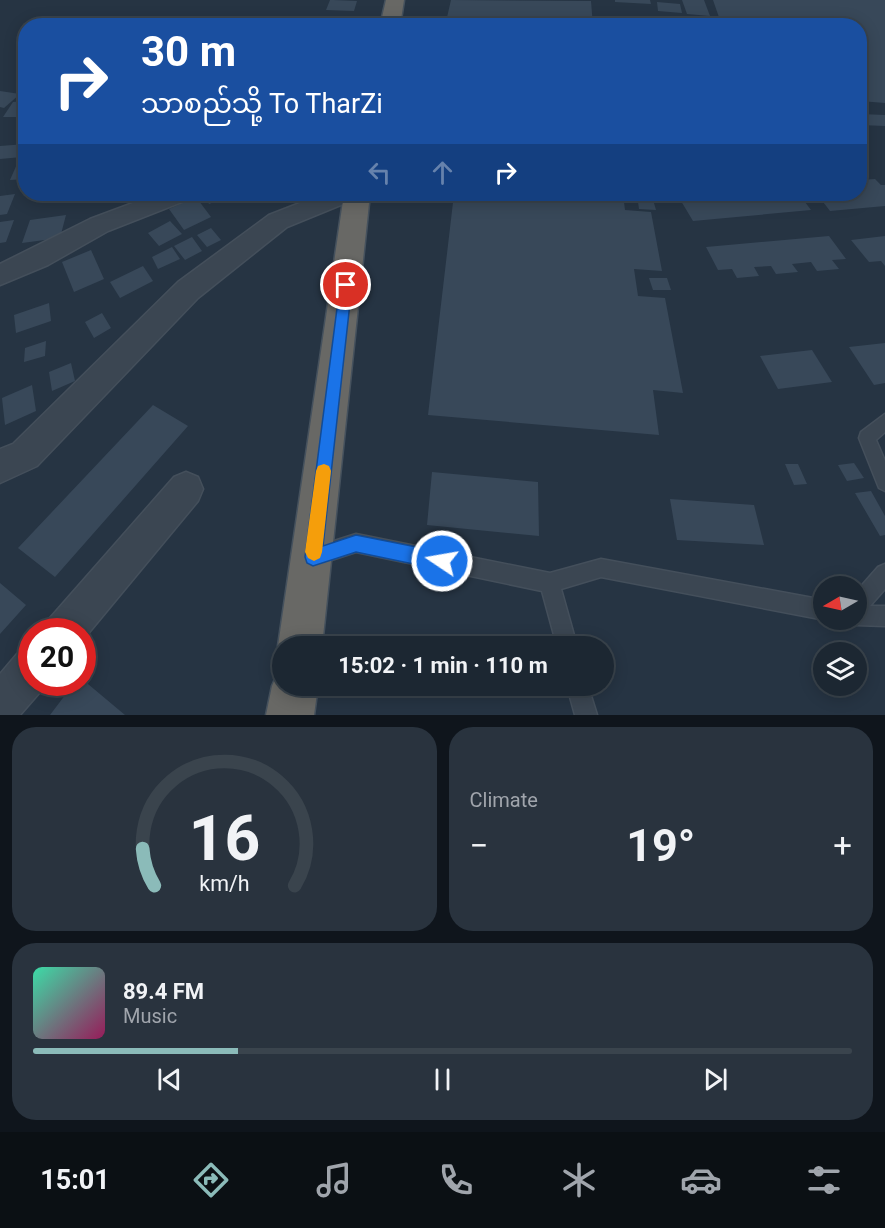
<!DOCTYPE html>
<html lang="en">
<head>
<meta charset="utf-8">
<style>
  body { margin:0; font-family:Roboto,"Noto Sans Myanmar",sans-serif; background:#29333e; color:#f1f3f6; height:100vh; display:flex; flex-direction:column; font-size:22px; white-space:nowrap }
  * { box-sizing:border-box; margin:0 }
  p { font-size:20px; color:#a0a5ac }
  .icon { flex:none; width:33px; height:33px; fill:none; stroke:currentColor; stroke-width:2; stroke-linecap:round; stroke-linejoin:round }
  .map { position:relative; height:715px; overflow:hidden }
  .side { display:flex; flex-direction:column; gap:12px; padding:12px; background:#0f151c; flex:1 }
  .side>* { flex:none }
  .banner { position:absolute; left:18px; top:18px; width:849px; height:183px; border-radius:24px; box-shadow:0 3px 15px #0003,0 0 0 2px #3a444d; background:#1a4fa0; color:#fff; overflow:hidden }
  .needle { width:39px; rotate:261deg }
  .controls { position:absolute; left:813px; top:576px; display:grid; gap:12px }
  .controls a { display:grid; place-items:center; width:54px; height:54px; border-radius:50%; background:#1c2732; box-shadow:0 3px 15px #0003,0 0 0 2px #3a444d; font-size:30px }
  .speed { position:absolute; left:18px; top:618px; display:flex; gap:12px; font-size:30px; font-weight:700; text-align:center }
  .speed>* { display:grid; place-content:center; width:78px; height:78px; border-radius:50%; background:#1c2732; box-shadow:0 3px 15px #0003,0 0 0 2px #3a444d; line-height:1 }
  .speed .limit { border:9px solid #d22; background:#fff; color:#111 }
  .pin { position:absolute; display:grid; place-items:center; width:51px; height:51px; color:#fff; margin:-26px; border:3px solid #fff; border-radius:50%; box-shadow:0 2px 6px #0007 }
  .me { position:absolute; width:66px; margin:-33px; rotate:282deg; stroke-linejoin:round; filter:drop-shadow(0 0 4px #0008) }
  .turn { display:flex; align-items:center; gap:21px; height:126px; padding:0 24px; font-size:27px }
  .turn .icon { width:78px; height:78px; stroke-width:2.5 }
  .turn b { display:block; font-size:42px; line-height:51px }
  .lanes { display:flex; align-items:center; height:57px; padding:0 24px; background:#0003; justify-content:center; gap:30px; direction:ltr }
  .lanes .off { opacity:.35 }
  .big { font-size:45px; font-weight:700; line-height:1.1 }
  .side .widget { flex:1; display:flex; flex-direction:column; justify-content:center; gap:9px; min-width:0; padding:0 21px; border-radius:24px; background:#29333e }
  .side .dial { align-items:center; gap:0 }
  .dial svg { height:156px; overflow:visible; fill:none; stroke:#3a444d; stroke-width:7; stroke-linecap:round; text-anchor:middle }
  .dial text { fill:#f1f3f6; stroke:none }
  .song { display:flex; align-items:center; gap:18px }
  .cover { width:72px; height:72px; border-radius:9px; background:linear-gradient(135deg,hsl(160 70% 55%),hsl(330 70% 35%)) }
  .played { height:6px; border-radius:3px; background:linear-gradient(90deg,#8bbbb9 25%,#3a444d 25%) }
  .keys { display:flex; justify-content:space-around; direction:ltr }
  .heat { display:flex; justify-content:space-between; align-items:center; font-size:33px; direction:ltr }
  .side .tiles { flex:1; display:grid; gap:12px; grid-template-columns:1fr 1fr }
  .widget:last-child { grid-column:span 2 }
  .trip { position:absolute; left:272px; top:636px; width:342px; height:60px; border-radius:30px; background:#1c2732; box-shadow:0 3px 15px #0003,0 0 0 2px #3a444d; font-weight:700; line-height:60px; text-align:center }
  .tabs { display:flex; height:96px; justify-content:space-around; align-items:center; background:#0b1014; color:#a0a5ac }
  .tabs .icon { width:42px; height:42px }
  .tabs .active { color:#8bbbb9 }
  .tabs b { font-size:27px; color:#f1f3f6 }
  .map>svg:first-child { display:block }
  .building { fill:#384859 }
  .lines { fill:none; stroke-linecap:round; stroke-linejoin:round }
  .service-casing { stroke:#444f5b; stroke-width:3 }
  .minor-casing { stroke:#444f5b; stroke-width:3 }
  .trunk-casing { stroke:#45515d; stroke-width:3 }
  .service { fill:#3b4652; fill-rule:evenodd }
  .minor { fill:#3b4652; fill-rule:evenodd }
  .trunk { fill:#686865; fill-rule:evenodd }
  .route { fill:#1a73e8; stroke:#114b97; stroke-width:1.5 }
  .slow { fill:#f59e0b }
</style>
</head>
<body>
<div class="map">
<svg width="885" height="715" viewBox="0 0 885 715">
  <rect width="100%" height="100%" fill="#263443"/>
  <path class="building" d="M330,0H333L357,1L354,11L326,10Z
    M451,0L591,1L593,26H445Z
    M615,0H650L651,4L615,2Z
    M682,0H704L710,16L687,14Z
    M713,0H885V103L860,101V26H722Z
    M657,2L680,4L682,13L658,11Z
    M347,20V26H316V22Z
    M669,20L697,23L698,26H670Z
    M0,91L20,94L4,108L0,107Z
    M26,101L17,117H3L13,102Z
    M860,114L885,115V126L860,125Z
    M26,144L22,157L0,159V146Z
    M17,164H26V179L10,180Z
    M875,179L881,185H885V206L830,211L817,194H860V187H863L860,180Z
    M15,194L7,214L0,215V196Z
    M203,194H236L209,204Z
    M454,194H623L625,210L651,212L662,271L634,269L638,296L665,298L683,393L653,390L659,435L428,415Z
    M690,194H711L714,198L731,196L729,194H799L811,210L693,221L681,201L694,199Z
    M196,197L211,217L184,230L169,209Z
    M638,202L654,203L656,210L639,209Z
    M66,215L60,238L22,243L30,220Z
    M14,220L6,242L0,243V222Z
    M170,221L182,234L159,246L148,233Z
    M211,228L221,240L207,247L197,235Z
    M829,236L846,259L832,260L839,269L817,271L811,262L792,264L798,272L776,274L771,266L754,267L759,276L737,278L732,269L718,270L706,247Z
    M885,236V266L881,261L869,262L851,240Z
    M192,237L202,251L185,260L174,246Z
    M172,247L180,259L158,269L152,257Z
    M91,250L104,279L74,292L62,262Z
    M143,266L153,281L120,298L110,282Z
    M649,278H667L671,290H653Z
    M49,303L51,321L16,333L14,315Z
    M102,313L111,328L94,338L85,322Z
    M46,341L45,356L24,362L25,348Z
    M885,343V383L874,385L849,347Z
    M812,350L832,382L778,389L760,356Z
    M71,363L75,381L52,391L49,372Z
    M32,385L36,411L5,425L2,398Z
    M153,405L188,426L55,577L18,548Z
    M854,463L864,478L847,481L838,465Z
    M785,464H798L807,484L794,485Z
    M432,472L538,482L539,536L427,525Z
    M871,491L885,516V535L880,536L855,493Z
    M670,499L754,505L764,545L677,540Z
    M0,583L26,605L0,634Z
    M82,679L125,715H50L75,682H82Z"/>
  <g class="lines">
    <defs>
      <path id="service" d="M885,414V432L876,440L885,461V491L879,488L859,438L861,432Z
        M356,534L550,573L601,559L824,600L825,620L601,577L561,589L577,646H557L542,591L356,552L313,566L306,564L304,557L306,550Z
        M885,564V589L870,606H885V626L856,625L849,622L848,620H856V592L878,567Z
        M567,686H588L597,715H575Z"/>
      <path id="minor" d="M157,194H191L187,200L108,231L48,265L0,285V264L90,219Z
        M323,194H357L353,200L287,227L198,298L37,466L0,483V449L13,444L178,282L269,215Z
        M186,472L198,477L203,489L198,501L82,641V632H44L50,618L174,477Z
        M32,648V682L47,684L20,715H0V674L17,654Z"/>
      <path id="trunk" d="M386,0H404L400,26H380Z
        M344,194H370L322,646H282V657L278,646Z
        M282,668V686H318L314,715H266L272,686L279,670Z"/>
    </defs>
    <use href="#service" class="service-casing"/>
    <use href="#minor" class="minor-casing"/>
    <use href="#trunk" class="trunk-casing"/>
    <use href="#service" class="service"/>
    <use href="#minor" class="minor"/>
    <use href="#trunk" class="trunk"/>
  </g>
  <path class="route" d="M346,280L352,285L323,546L356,535L442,552L448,555L451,561L448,567L442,570L356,552L313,566L307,563L305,557L340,285Z"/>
  <path class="slow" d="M324,464L329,466L331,471L322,552L320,558L314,561L308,558L305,552L316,471L318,466Z"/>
</svg>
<div class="controls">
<a><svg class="needle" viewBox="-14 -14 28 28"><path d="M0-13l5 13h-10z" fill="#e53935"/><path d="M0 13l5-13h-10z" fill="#a0a5ac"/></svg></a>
<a><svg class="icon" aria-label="layers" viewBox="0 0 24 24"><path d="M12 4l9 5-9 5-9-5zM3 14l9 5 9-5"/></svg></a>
</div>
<div class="speed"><div class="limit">20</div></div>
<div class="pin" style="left:346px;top:285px;background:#d93025"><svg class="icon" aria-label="arrive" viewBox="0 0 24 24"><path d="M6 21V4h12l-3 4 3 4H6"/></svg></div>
<svg class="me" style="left:442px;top:561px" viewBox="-20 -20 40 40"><circle r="17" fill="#1a73e8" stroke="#fff" stroke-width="3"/><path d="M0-11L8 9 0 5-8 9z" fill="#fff"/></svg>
<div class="trip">15:02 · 1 min · 110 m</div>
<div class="banner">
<div class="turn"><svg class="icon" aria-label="right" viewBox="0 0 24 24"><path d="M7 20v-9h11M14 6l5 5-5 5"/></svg><div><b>30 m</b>သာစည်သို့ To TharZi</div></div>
<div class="lanes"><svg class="icon off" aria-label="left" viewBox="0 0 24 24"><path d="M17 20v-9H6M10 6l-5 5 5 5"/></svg><svg class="icon off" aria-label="ahead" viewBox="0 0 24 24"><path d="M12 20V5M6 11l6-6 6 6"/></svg><svg class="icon" aria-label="right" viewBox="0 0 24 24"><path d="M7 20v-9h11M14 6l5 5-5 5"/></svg></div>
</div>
</div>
<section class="side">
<div class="tiles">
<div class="widget dial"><svg viewBox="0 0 100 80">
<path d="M14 69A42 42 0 1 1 86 69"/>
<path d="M14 69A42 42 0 0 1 8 50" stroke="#8bbbb9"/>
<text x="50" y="56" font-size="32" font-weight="700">16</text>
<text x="50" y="72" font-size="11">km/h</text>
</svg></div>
<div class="widget"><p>Climate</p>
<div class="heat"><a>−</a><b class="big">19°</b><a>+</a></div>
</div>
<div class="widget">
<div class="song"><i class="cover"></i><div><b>89.4 FM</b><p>Music</p></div></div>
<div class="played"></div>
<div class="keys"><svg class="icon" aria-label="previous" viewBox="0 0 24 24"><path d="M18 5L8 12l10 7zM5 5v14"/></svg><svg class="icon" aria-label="pause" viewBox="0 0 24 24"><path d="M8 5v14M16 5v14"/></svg><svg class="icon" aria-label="next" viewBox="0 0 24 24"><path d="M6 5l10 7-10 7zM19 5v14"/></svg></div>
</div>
</div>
</section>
<nav class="tabs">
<b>15:01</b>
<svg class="icon active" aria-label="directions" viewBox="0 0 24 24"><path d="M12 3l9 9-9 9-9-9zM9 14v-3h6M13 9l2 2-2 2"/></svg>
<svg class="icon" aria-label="music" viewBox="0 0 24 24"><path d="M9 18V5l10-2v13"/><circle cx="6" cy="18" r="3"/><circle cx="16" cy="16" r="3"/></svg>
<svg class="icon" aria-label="phone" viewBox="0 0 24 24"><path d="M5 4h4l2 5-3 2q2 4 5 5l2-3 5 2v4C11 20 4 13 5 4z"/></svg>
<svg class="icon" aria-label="climate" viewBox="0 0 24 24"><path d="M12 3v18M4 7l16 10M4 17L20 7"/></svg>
<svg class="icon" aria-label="car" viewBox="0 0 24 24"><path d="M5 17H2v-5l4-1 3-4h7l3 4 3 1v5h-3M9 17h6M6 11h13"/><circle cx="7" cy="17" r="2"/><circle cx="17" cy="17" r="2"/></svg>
<svg class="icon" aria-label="filters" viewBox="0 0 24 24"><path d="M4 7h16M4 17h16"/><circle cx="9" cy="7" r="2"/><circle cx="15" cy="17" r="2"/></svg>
</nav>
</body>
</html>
